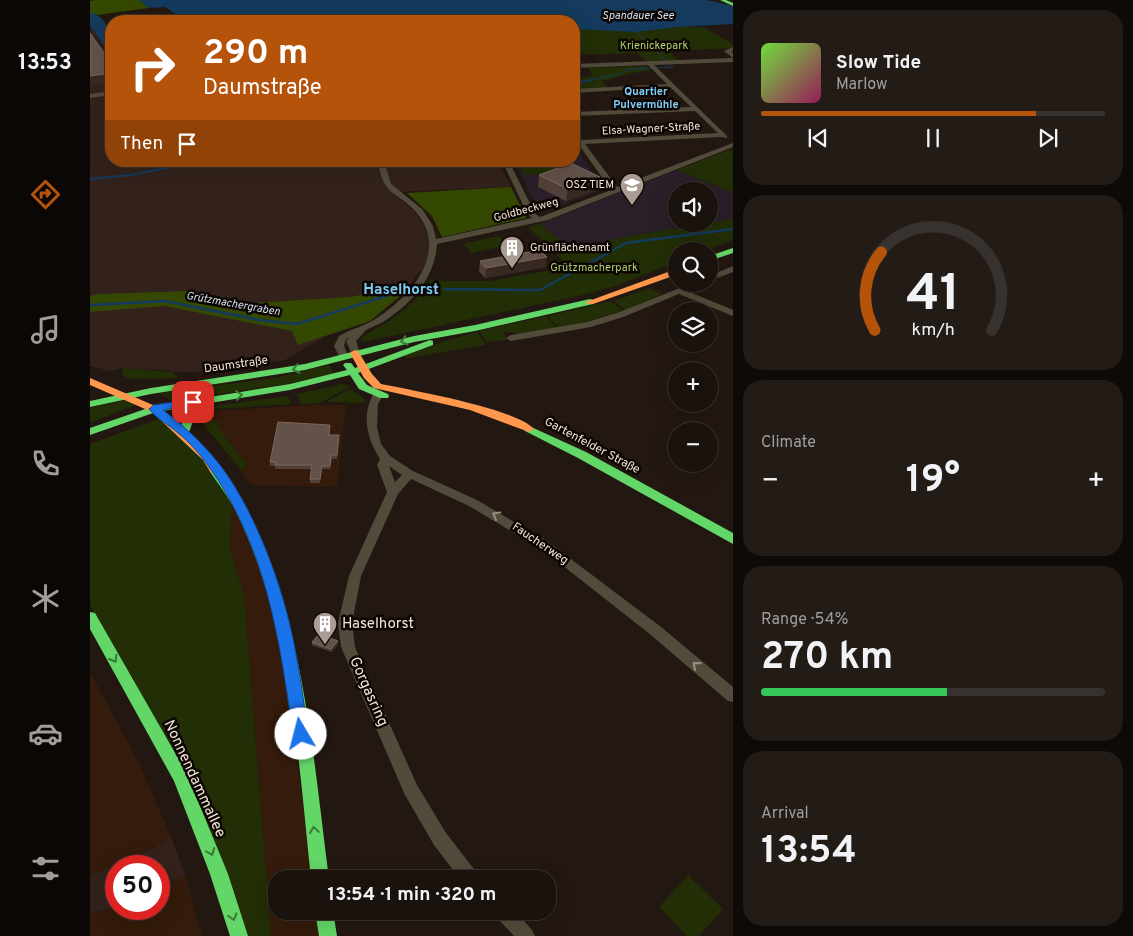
<!DOCTYPE html>
<html lang="en">
<head>
<meta charset="utf-8">
<style>
  body { margin:0; font-family:Overpass,sans-serif; background:#231b16; color:#f1f3f6; height:100vh; display:flex; flex-direction:column; font-size:19px; white-space:nowrap }
  * { box-sizing:border-box; margin:0 }
  p { font-size:16px; color:#9f9e9d }
  .icon { flex:none; width:28px; height:28px; fill:none; stroke:currentColor; stroke-width:2; stroke-linecap:round; stroke-linejoin:round }
  .map { position:relative; flex:1; overflow:hidden }
  .panel { display:flex; flex-direction:column; gap:10px; padding:10px; background:#0e0a07; width:400px }
  .panel>* { flex:none }
  .hud { position:absolute; left:15px; top:15px; width:475px; height:152px; border-radius:20px; box-shadow:0 5px 20px #0002,0 0 0 1px #38322e; background:#b45309; color:#fff; overflow:hidden }
  .fabs { position:absolute; left:578px; top:182px; display:grid; gap:10px }
  .fabs a { display:grid; place-items:center; width:50px; height:50px; border-radius:50%; background:#1a120d; box-shadow:0 5px 20px #0002,0 0 0 1px #38322e; font-size:25px }
  .speed { position:absolute; left:15px; top:855px; display:flex; gap:10px; font-size:25px; font-weight:700; text-align:center }
  .speed>* { display:grid; place-content:center; width:65px; height:65px; border-radius:50%; background:#1a120d; box-shadow:0 5px 20px #0002,0 0 0 1px #38322e; line-height:1 }
  .speed .limit { border:8px solid #d22; background:#fff; color:#111 }
  .pin { position:absolute; display:grid; place-items:center; width:42px; height:42px; color:#fff; margin:-21px; border-radius:10px; box-shadow:0 2px 8px #0006 }
  .me { position:absolute; width:55px; margin:-28px; rotate:352deg; stroke-linejoin:round; filter:drop-shadow(0 0 4px #0008) }
  .turn { display:flex; align-items:center; gap:18px; height:105px; padding:0 15px; font-size:22px }
  .turn .icon { width:65px; height:65px; stroke-width:2.5 }
  .turn b { display:block; font-size:35px; line-height:42px }
  .then { display:flex; align-items:center; height:48px; padding:0 15px; background:#0003; gap:10px; font-size:19px }
  .big { font-size:38px; font-weight:700; line-height:1.1 }
  .panel .card { flex:1; display:flex; flex-direction:column; justify-content:center; gap:8px; min-width:0; padding:0 18px; border-radius:20px; background:#231b16 }
  .panel .dial { align-items:center; gap:0 }
  .dial svg { height:130px; overflow:visible; fill:none; stroke:#38322e; stroke-width:7; stroke-linecap:round; text-anchor:middle }
  .dial text { fill:#f1f3f6; stroke:none }
  .song { display:flex; align-items:center; gap:15px }
  .cover { width:60px; height:60px; border-radius:8px; background:linear-gradient(135deg,hsl(100 70% 55%),hsl(330 70% 35%)) }
  .played { height:5px; border-radius:2px; background:linear-gradient(90deg,#b45309 80%,#38322e 80%) }
  .keys { display:flex; justify-content:space-around; direction:ltr }
  .heat { display:flex; justify-content:space-between; align-items:center; font-size:28px; direction:ltr }
  .charge { height:8px; border-radius:4px; background:linear-gradient(90deg,#34c759 54%,#38322e 0) }
  .trip { position:absolute; left:178px; top:870px; width:288px; height:50px; border-radius:20px; background:#1a120d; box-shadow:0 5px 20px #0002,0 0 0 1px #38322e; font-weight:700; line-height:50px; text-align:center }
  main { display:flex; flex:1; min-height:0 }
  .tab-bar { display:flex; flex-direction:column; width:90px; justify-content:space-around; align-items:center; background:#0a0705; color:#9f9e9d }
  .tab-bar .icon { width:35px; height:35px }
  .tab-bar .selected { color:#b45309 }
  .tab-bar b { font-size:22px; color:#f1f3f6 }
  .map>svg:first-child { display:block }
  .built { fill:#341b0b }
  .industrial { fill:#32221b }
  .education { fill:#2a1e28; fill-rule:evenodd }
  .green { fill:#222e05 }
  .forest { fill:#344802 }
  .water { fill:#143b5d }
  .lines { fill:none; stroke-linecap:round; stroke-linejoin:round }
  .stream-far2 { stroke:#143b5d; stroke-width:1 }
  .stream-far1 { stroke:#143b5d; stroke-width:2 }
  .stream { stroke:#143b5d; stroke-width:2.5 }
  .street { fill:#524b3b; fill-rule:evenodd }
  .fast { fill:#63d668; fill-rule:evenodd }
  .slow { fill:#ff974d; fill-rule:evenodd }
  .wall { fill:#514038 }
  .shaded-wall { fill:#372921 }
  .building { fill:#62524a; stroke:#796860 }
  .oneway { stroke:#3c783a }
  .oneway2 { stroke:#9a8f83 }
  .route { fill:#1a73e8; stroke:#114b97 }
  .labels { text-anchor:middle; dominant-baseline:central; stroke-width:5; stroke-linejoin:round; paint-order:stroke }
  .far-water-label { font-size:11px; font-style:italic; fill:#d4e3f2; stroke:#0d0502 }
  .far-park-label { font-size:11px; fill:#aed573; stroke:#0d0502 }
  .far-neighbourhood-label { font-size:11px; font-weight:bold; fill:#7bcef8; stroke:#0d0502 }
  .far-street-label { font-size:11px; fill:#f2e3da; stroke:#0d0502 }
  .far-poi-label { font-size:11px; fill:#f2e3da; stroke:#0d0502; text-anchor:end }
  .street-label { font-size:12px; fill:#f2e3da; stroke:#0d0502 }
  .far-district-label { font-size:15px; font-weight:bold; fill:#7bcef8; stroke:#0d0502 }
  .near-poi-label { font-size:15px; fill:#f2e3da; stroke:#0d0502; text-anchor:start }
  .near-street-label { font-size:15px; fill:#f2e3da; stroke:#0d0502 }
</style>
</head>
<body>
<main>
<nav class="tab-bar">
<b>13:53</b>
<svg class="icon selected" aria-label="directions" viewBox="0 0 24 24"><path d="M12 3l9 9-9 9-9-9zM9 14v-3h6M13 9l2 2-2 2"/></svg>
<svg class="icon" aria-label="music" viewBox="0 0 24 24"><path d="M9 18V5l10-2v13"/><circle cx="6" cy="18" r="3"/><circle cx="16" cy="16" r="3"/></svg>
<svg class="icon" aria-label="phone" viewBox="0 0 24 24"><path d="M5 4h4l2 5-3 2q2 4 5 5l2-3 5 2v4C11 20 4 13 5 4z"/></svg>
<svg class="icon" aria-label="climate" viewBox="0 0 24 24"><path d="M12 3v18M4 7l16 10M4 17L20 7"/></svg>
<svg class="icon" aria-label="car" viewBox="0 0 24 24"><path d="M5 17H2v-5l4-1 3-4h7l3 4 3 1v5h-3M9 17h6M6 11h13"/><circle cx="7" cy="17" r="2"/><circle cx="17" cy="17" r="2"/></svg>
<svg class="icon" aria-label="filters" viewBox="0 0 24 24"><path d="M4 7h16M4 17h16"/><circle cx="9" cy="7" r="2"/><circle cx="15" cy="17" r="2"/></svg>
</nav>
<div class="map">
<svg width="643" height="936" viewBox="0 0 643 936">
  <rect width="100%" height="100%" fill="#231811"/>
  <path class="built" d="M224,405H256L247,487L161,485L144,461L111,421L121,411Z
    M142,504L170,568L195,668L223,879H186V911H227L230,936H181L158,645L140,551Z
    M0,672L48,761L81,836L76,841L35,862L0,876Z
    M95,875L112,936H0V913L26,907V909H69V888Z"/>
  <path class="industrial" d="M0,25L15,50L21,49V161H408L421,187L301,192L324,211L335,227L339,241V256L333,271L329,272L312,295L280,321L241,333L195,360L126,370L99,372L33,368L20,371L0,366Z
    M81,836L95,875L69,888V866H26V907L0,913V876L35,862L76,841Z"/>
  <path class="education" d="M484,145L513,189L454,212L449,211L424,161H484Z
    M587,170L643,193V219L528,238L490,248L479,247L450,224ZM586,191H619V224H586Z"/>
  <path class="green" d="M588,27H613L643,44V48L579,51L588,60L556,61L547,53L484,55V29L546,32Z
    M556,66L561,71C545,71 530,77 512,81L518,88L484,90V79L503,75L498,68Z
    M643,149V193L587,170L636,151Z
    M427,161H483L490,172L434,175Z
    M643,219V240L614,251H586V262L529,285L497,294L274,342L270,341C276,332 287,329 296,323C314,311 330,297 341,279L350,281H400L461,270L474,262L438,227L450,224L479,247L490,248L528,238Z
    M408,236L418,245L382,253L373,244Z
    M560,288L572,294L535,310L524,301Z
    M521,301L533,311L470,329L458,316Z
    M456,316L468,329L431,334L413,332L417,340L397,342L389,331Z
    M387,332L396,345L317,358L314,356L358,340Z
    M239,365L244,373L197,384L82,401L70,393L190,377Z
    M33,368L82,372L88,378L40,379L32,375Z
    M252,384L259,387L230,403L211,404L207,394Z
    M260,389L274,398V403L236,402Z
    M198,396L201,404L123,409L125,406Z
    M34,400L48,404L0,423V408Z
    M71,418L113,459L142,504L140,551L154,594L181,936H157L44,680L0,605V444Z
    M115,418L125,419L126,423H133L127,426L157,465L151,470L111,421Z
    M598,875L633,909L609,936H597L569,907Z"/>
  <path class="forest" d="M5,0H49L59,8L7,15L0,14V1Z
    M421,187L436,218L352,237L342,216L317,193Z
    M307,289H318L280,321L208,345L202,331L74,306L0,312V296L10,294L99,291L164,303L259,297Z"/>
  <path class="water" d="M49,0H616L643,6V24L588,27L546,32L484,29V21H113L104,17L89,16L75,7L59,8Z
    M3,13C22,22 21,39 21,57L0,25V14Z"/>
  <g class="lines">
    <path class="stream-far2" d="M496,81L530,74L539,69L583,67L546,32"/>
    <path class="stream-far1" d="M484,84L501,80
      M0,179L41,175L111,161"/>
    <path class="stream" d="M354,289L450,290L536,243L643,229
      M0,305L75,301L169,320L207,324L309,292"/>
    <path class="street" d="M643,47V51H641L643,53V58L634,51Z
      M643,58V62L564,65L637,136V138L631,137L495,144L527,187L643,143V147L458,220L347,244C345,278 321,304 293,322C288,325 281,327 276,330C274,332 269,338 266,341L270,353L268,355H262L256,341L259,338L256,339L254,346L258,356L256,358H250L244,346L249,336C261,329 275,326 287,318C321,296 361,251 325,211C305,190 293,196 288,161H294L301,184L332,209L343,226L346,239L442,218L437,213L412,161H419L444,212L449,217L453,216L521,190L487,142L484,137V131L486,132L492,140L628,133L605,111L484,116V112L601,107L580,87L484,93V89L577,84L558,65L484,68V64Z
      M21,91V95L0,98V94Z
      M643,266V272L619,281V276Z
      M600,284H611L597,291L643,310V316L589,294L533,317L501,327L421,341L416,338L421,335L497,322L527,313Z
      M288,392L293,395L288,404L287,427L291,444L300,456L323,471L387,500L461,544L571,627L643,687V702L638,701L561,635L453,550L379,506L321,479L308,494L271,576L262,623L265,647L327,785L356,833L387,873L389,879H370L344,845L315,795L251,647L248,623L259,576L297,492L287,465L290,459C277,439 271,415 284,393ZM299,466L312,475L305,482Z
      M403,911H425L442,930L445,936H424L406,917Z"/>
    <path class="fast" d="M630,0H636L643,3V6Z
      M643,248V253L619,261V256Z
      M500,299L503,300V304L385,331L324,342L215,370L61,394L0,407V401L61,388L215,364L324,336L385,325Z
      M340,340L343,341V345L268,373L277,385L298,394L299,396L298,398H290L269,389L260,375L200,390L120,403L105,416L99,432L94,435L89,432L95,414L104,406L66,412L0,435V428L64,406L200,384L257,370L253,365L255,363H261L265,368Z
      M439,426L496,452L643,533V544L488,458L435,431L434,429Z
      M125,466L129,467C139,482 150,496 158,512C214,624 223,756 239,879H221C208,756 201,624 146,512C139,497 128,484 119,470Z
      M0,612L5,613L96,772L138,874L158,936H140L120,874L84,781L0,629Z
      M225,911H243L247,936H229Z"/>
    <path class="slow" d="M586,269V275L503,304H497L496,302Z
      M265,350L268,351L282,374L291,384C321,390 427,409 444,429L439,432L380,410L284,388L274,378L260,353Z
      M0,378L70,408L121,454L131,470L129,473H121L113,460L62,412L0,385Z"/>
  </g>
  <path class="wall" d="M449,175L508,189L476,201L448,187Z
    M390,261L456,267L395,278L389,271Z
    M240,425V435L249,439L247,459H242L240,469H232L230,483H220V479L221,469H185V466H180V462Z
    M248,641V645L242,652L222,645V642Z"/>
  <path class="shaded-wall" d="M21,73V83L0,86V76Z
    M510,177L508,189L476,201L478,189Z
    M457,257L456,267L395,278L396,268Z
    M248,641V645L242,652L241,649Z"/>
  <path class="building" d="M0,33L19,60H21V73L0,76Z
    M481,163L510,177L478,189L449,175Z
    M450,250L457,257L396,268L390,261Z
    M188,422L240,425L239,435H249L247,455H241L240,466H232L230,479H220L222,465H185V462H180Z
    M229,634L248,641L241,649L222,642Z"/>
  <defs><path id="oneway-chevron" d="M-2-3.5L2.5 0L-2 3.5" fill="none" stroke-width="1.6" stroke-linecap="round" stroke-linejoin="round" transform="scale(1.25)"/></defs>
  <g class="oneway">
    <use href="#oneway-chevron" transform="translate(314 341) rotate(167)"/>
    <use href="#oneway-chevron" transform="translate(206 369) rotate(168)"/>
    <use href="#oneway-chevron" transform="translate(149 395) rotate(-8)"/>
    <use href="#oneway-chevron" transform="translate(24 659) rotate(60)"/>
    <use href="#oneway-chevron" transform="translate(224 830) rotate(-98)"/>
    <use href="#oneway-chevron" transform="translate(121 852) rotate(69)"/>
    <use href="#oneway-chevron" transform="translate(143 917) rotate(73)"/>
  </g>
  <g class="oneway2">
    <use href="#oneway-chevron" transform="translate(406 515) rotate(-151)"/>
    <use href="#oneway-chevron" transform="translate(606 665) rotate(-140)"/>
  </g>
  <path class="route" d="M103,399L106,400V404L73,410C93,425 110,441 126,460C163,505 193,586 204,644C210,673 214,704 218,734L216,739L211,741L205,739L203,734C190,641 176,545 119,467C111,455 99,442 88,433C79,425 66,418 59,409L64,405Z"/>
  <defs>
    <symbol id="school-pin" viewBox="-11 -11 22 30"><path d="M0 17L-7.5 6A9.5 9.5 0 1 1 7.5 6Z" fill="#aa9c94" stroke="#0d0502"/><path d="M0-5L7-2L0 1L-7-2ZM-4 1L0 2.5L4 1V4Q0 6-4 4Z" fill="#fff"/></symbol>
    <symbol id="building-pin" viewBox="-11 -11 22 30"><path d="M0 17L-7.5 6A9.5 9.5 0 1 1 7.5 6Z" fill="#aa9c94" stroke="#0d0502"/><path d="M-4-6H4V6H1V3H-1V6H-4ZM-2.5-4.3h1.7v1.8h-1.7ZM.8-4.3h1.7v1.8H.8ZM-2.5-1h1.7V.8h-1.7ZM.8-1h1.7V.8H.8Z" fill="#fff"/></symbol>
  </defs>
  <g fill-rule="evenodd">
    <use href="#school-pin" x="528" y="171" width="28" height="38"/>
    <use href="#building-pin" x="408" y="234" width="28" height="38"/>
    <use href="#building-pin" x="221" y="610" width="28" height="38"/>
  </g>
  <g class="labels">
    <g class="far-water-label">
      <text x="548" y="16">Spandauer See</text>
      <text transform="translate(143 304) rotate(10)">Grützmachergraben</text>
    </g>
    <g class="far-park-label">
      <text x="564" y="46">Krienickepark</text>
      <text x="504" y="268">Grützmacherpark</text>
    </g>
    <g class="far-neighbourhood-label">
      <text x="556" y="92">Quartier<tspan x="556" dy="13">Pulvermühle</tspan></text>
    </g>
    <g class="far-street-label">
      <text transform="translate(561 129) rotate(-3)">Elsa-Wagner-Straße</text>
      <text transform="translate(436 210) rotate(-15)">Goldbeckweg</text>
    </g>
    <g class="far-poi-label">
      <text x="524" y="185">OSZ TIEM</text>
      <text x="440" y="248" text-anchor="start">Grünflächenamt</text>
    </g>
    <g class="street-label">
      <text transform="translate(146 365) rotate(-8)">Daumstraße</text>
      <text transform="translate(502 446) rotate(28)">Gartenfelder Straße</text>
      <text transform="translate(450 544) rotate(34)">Faucherweg</text>
    </g>
    <g class="far-district-label">
      <text x="311" y="290">Haselhorst</text>
    </g>
    <g class="near-poi-label">
      <text x="252" y="624">Haselhorst</text>
    </g>
    <g class="near-street-label">
      <text transform="translate(278 692) rotate(66)">Gorgasring</text>
      <text transform="translate(104 779) rotate(65)">Nonnendammallee</text>
    </g>
  </g>
</svg>
<div class="fabs">
<a><svg class="icon" aria-label="sound" viewBox="0 0 24 24"><path d="M4 9h4l5-4v14l-5-4H4zM17 9q2 3 0 6"/></svg></a>
<a><svg class="icon" aria-label="search" viewBox="0 0 24 24"><circle cx="10" cy="10" r="6"/><path d="M15 15l6 6"/></svg></a>
<a><svg class="icon" aria-label="layers" viewBox="0 0 24 24"><path d="M12 4l9 5-9 5-9-5zM3 14l9 5 9-5"/></svg></a>
<a>+</a>
<a>−</a>
</div>
<div class="speed"><div class="limit">50</div></div>
<div class="pin" style="left:103px;top:402px;background:#d93025"><svg class="icon" aria-label="arrive" viewBox="0 0 24 24"><path d="M6 21V4h12l-3 4 3 4H6"/></svg></div>
<svg class="me" style="left:211px;top:734px" viewBox="-20 -20 40 40"><circle r="19" fill="#fff"/><path d="M0-13L10 11 0 6-10 11z" fill="#1a73e8"/></svg>
<div class="trip">13:54 · 1 min · 320 m</div>
<div class="hud">
<div class="turn"><svg class="icon" aria-label="right" viewBox="0 0 24 24"><path d="M7 20v-9h11M14 6l5 5-5 5"/></svg><div><b>290 m</b>Daumstraße</div></div>
<div class="then">Then<svg class="icon" aria-label="arrive" viewBox="0 0 24 24"><path d="M6 21V4h12l-3 4 3 4H6"/></svg></div>
</div>
</div>
<section class="panel">
<div class="card">
<div class="song"><i class="cover"></i><div><b>Slow Tide</b><p>Marlow</p></div></div>
<div class="played"></div>
<div class="keys"><svg class="icon" aria-label="previous" viewBox="0 0 24 24"><path d="M18 5L8 12l10 7zM5 5v14"/></svg><svg class="icon" aria-label="pause" viewBox="0 0 24 24"><path d="M8 5v14M16 5v14"/></svg><svg class="icon" aria-label="next" viewBox="0 0 24 24"><path d="M6 5l10 7-10 7zM19 5v14"/></svg></div>
</div>
<div class="card dial"><svg viewBox="0 0 100 80">
<path d="M14 69A42 42 0 1 1 86 69"/>
<path d="M14 69A42 42 0 0 1 18 21" stroke="#b45309"/>
<text x="50" y="56" font-size="32" font-weight="700">41</text>
<text x="50" y="72" font-size="11">km/h</text>
</svg></div>
<div class="card"><p>Climate</p>
<div class="heat"><a>−</a><b class="big">19°</b><a>+</a></div>
</div>
<div class="card"><p>Range · 54%</p><b class="big">270 km</b><div class="charge"></div></div>
<div class="card"><p>Arrival</p><b class="big">13:54</b></div>
</section>
</main>
</body>
</html>
